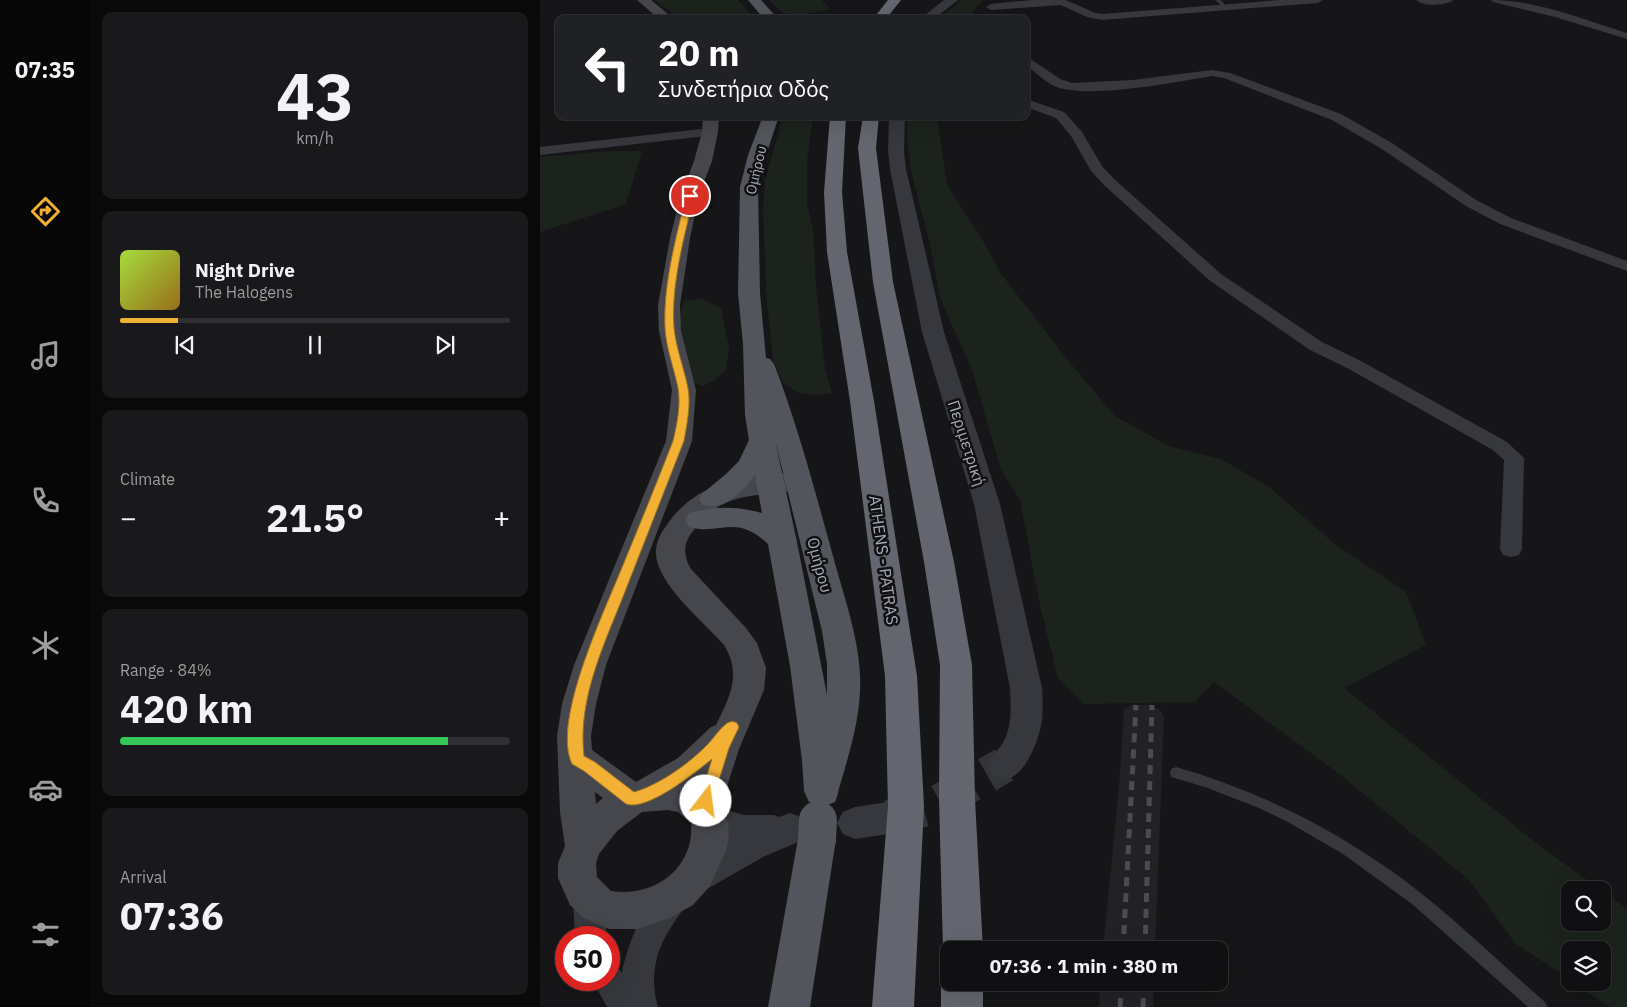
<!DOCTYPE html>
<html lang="en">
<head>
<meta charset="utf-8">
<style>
  body { margin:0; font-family:"IBM Plex Sans",sans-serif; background:#19191b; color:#f1f3f6; height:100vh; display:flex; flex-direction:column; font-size:19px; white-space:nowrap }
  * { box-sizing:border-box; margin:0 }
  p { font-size:16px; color:#9c9d9f }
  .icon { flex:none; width:28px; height:28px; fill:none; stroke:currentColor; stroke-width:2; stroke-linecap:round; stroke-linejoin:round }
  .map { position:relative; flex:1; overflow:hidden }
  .sheet { display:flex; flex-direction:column; gap:12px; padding:12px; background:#09090a; width:450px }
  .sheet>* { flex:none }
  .top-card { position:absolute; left:15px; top:15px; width:475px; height:105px; border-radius:10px; box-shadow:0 5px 20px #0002,0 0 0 1px #303032; background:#202124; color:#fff; overflow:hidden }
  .fabs { position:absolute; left:1021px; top:881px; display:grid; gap:10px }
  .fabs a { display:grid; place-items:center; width:50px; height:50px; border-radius:10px; background:#101012; box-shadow:0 5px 20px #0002,0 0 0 1px #303032; font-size:25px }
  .speed { position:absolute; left:15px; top:926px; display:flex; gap:10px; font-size:25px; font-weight:700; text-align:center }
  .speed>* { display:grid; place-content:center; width:65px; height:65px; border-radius:50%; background:#101012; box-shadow:0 5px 20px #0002,0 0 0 1px #303032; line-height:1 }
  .speed .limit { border:8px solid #d22; background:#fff; color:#111 }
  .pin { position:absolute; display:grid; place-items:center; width:42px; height:42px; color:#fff; margin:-21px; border:2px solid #fff; border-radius:50%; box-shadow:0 1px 5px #0007 }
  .me { position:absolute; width:55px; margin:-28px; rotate:15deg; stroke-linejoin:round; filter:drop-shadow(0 0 4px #0008) }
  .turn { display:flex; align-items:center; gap:18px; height:105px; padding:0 20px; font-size:22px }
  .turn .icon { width:65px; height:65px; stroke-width:2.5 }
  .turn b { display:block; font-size:35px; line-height:42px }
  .big { font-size:38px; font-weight:700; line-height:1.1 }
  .sheet .tile { flex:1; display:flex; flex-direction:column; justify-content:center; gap:8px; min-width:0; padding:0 18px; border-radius:10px; background:#19191b }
  .sheet .dial { align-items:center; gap:0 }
  .dial b { font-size:65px; line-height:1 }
  .song { display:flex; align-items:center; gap:15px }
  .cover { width:60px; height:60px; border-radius:8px; background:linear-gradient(135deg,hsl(80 70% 55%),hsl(40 70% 35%)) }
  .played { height:5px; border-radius:2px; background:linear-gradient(90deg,#f2b134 15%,#303032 15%) }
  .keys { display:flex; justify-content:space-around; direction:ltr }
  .heat { display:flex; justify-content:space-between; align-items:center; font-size:28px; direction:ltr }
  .charge { height:8px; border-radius:4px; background:linear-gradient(90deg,#34c759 84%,#303032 0) }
  .trip { position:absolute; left:400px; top:941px; width:288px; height:50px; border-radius:10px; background:#101012; box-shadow:0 5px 20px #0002,0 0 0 1px #303032; font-weight:700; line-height:50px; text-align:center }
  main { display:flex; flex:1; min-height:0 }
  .dock { display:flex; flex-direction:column; width:90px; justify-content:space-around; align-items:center; background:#060607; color:#9c9d9f }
  .dock .icon { width:35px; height:35px }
  .dock .on { color:#f2b134 }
  .dock b { font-size:22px; color:#f1f3f6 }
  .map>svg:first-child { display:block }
  .built { fill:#222225 }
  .green { fill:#1c231d }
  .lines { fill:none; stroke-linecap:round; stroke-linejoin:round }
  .tertiary-tunnel { stroke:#333438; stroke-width:36; stroke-dasharray:36 18; stroke-linecap:butt }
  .service { fill:#37383d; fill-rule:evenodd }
  .minor { fill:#37383d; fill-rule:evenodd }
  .tertiary { fill:#37383d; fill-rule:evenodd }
  .secondary { fill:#45474d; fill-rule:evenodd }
  .primary { fill:#53555c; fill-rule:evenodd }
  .motorway { fill:#63666e; fill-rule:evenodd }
  .rail { stroke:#4a4c52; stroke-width:5; stroke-dasharray:9 7; stroke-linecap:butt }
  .primary-bridge { stroke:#53555c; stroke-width:38 }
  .route { fill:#f2b134; stroke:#9d7322 }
  .labels { text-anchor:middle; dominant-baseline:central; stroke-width:5; stroke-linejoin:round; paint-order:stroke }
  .far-street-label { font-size:14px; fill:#a8adb8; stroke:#111113 }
  .street-label { font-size:16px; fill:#a8adb8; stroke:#111113 }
</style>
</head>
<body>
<main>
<nav class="dock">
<b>07:35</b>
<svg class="icon on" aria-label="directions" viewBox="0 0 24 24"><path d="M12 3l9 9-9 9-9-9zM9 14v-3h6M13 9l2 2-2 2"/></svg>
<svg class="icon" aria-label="music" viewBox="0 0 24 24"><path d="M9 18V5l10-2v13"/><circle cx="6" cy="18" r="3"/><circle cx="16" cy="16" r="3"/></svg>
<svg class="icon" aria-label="phone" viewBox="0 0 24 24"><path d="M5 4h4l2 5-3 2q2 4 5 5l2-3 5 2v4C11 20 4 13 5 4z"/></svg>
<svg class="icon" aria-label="climate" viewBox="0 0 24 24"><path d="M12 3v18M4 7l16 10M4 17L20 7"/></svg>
<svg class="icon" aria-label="car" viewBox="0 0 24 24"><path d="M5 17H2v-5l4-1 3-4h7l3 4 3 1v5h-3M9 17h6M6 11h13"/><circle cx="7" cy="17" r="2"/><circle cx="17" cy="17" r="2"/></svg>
<svg class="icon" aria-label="filters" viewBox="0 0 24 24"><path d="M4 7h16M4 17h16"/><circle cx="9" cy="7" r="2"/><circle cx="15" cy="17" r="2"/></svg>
</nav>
<section class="sheet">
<div class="tile dial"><b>43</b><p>km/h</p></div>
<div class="tile">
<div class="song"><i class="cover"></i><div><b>Night Drive</b><p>The Halogens</p></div></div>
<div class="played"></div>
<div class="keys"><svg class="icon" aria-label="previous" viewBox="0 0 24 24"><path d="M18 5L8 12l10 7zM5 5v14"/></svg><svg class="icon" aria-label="pause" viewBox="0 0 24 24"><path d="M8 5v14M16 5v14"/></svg><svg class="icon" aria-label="next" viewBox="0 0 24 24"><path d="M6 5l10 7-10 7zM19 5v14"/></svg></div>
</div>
<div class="tile"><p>Climate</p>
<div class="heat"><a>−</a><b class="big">21.5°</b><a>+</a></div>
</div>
<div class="tile"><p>Range · 84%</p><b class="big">420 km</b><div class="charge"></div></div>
<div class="tile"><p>Arrival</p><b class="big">07:36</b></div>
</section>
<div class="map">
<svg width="1087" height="1007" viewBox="0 0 1087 1007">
  <rect width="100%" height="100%" fill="#161618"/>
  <path class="built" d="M592,705H612L621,711L624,717L615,950H563L579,787L584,710Z
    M560,983H614L613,1007H559Z"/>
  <path class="green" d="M114,0H198L215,19H140Z
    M229,0H281L291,9L260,15L243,13Z
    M422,0H443L435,9L430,19H398Z
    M243,116H273L267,161V203L273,230L276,287L285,369L292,393L279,395L258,393L243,382L234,365L227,305L223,211L225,181Z
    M368,116H397L407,185L446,246L459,271L521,352L575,416L629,446L683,460L729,487L795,544L866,592L886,645L804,688L1001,847L1061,890H1030V922H1062L1063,891L1087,909V1007H1070L1033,983L1062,982V950H1030V980L975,943L928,879L798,773L674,682L655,702L543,704L518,678L500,605L480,500L461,470L432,370L400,298L390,244L371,171L367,134Z
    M71,151H102L86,204L0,232V157Z
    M160,298L181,308L189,347L186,370L175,380L163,386L154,383L144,348L139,319L144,301Z"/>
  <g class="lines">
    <path class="tertiary-tunnel" d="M349,818L391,807L464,765"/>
    <path class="service" d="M675,0H680L684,3V8H680V4Z
      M636,767C719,791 795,829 864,880C913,917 958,961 1005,1002L1008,1007H988L872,904L803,854L748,822L719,808L665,787L631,777L630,773L631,769Z"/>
    <path class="minor" d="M492,0H526L555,13L562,14L740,0H783L778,3L562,20L547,17L521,5L451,10L446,7L451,4Z
      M876,0H913L911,2C900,5 885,7 876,0Z
      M951,0C997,0 1044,20 1087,33V39L1015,17L953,2Z
      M486,56L520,79L532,83L593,80L672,70L690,73L801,114L852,143L936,200L971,218L1087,261V271L960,224L926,206L842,149L792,120L684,78L672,76C635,82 547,100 514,86C504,81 495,72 486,65Z
      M486,99L524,112L542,132L562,166L574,179L681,274L782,342L821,361L967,442L984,458L982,549L979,555L971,557L963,555L960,549L964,460L953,450L809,369L770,350L669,280L564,185L551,171L531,136L516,118L486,107Z
      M170,128L176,132L175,135L0,155V147Z
      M48,885L59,889L63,899L67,938H35L33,899L37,889Z
      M133,886L144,890L148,900C143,911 136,919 130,929C114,954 110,980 118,1007H67L52,980H69V964L79,969L82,973C86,949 103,905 122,890C125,888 130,887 133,886Z"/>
    <path class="tertiary" d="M404,0H418L394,19H380Z
      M349,116H365L364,151L366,169L404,332L460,504L502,688C503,699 503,709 502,720C500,737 485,780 463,779C460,779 455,776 452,775L447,765C452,755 460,749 465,739C472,724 471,704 470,688L434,504L382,332L350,169L348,151Z
      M348,802L360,807L366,818L360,829L348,834L315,839L303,834L297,823L303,812L315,807Z
      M169,805L204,815H234L239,817L250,813L263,818L268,829L263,840L225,856L167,889L154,894L141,889L136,877L141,865L183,841L157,832L151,821L157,810Z"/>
    <path class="secondary" d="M97,0H111L134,19H119Z
      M163,116H179L178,132L172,161L159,195L150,238L140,305L141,331L156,390L152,441L66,665L56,704L51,736L52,750L96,782L138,758L171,727L176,725C190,697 202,674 184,645C164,622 125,591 117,561C114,547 118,537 126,526C134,514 144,504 156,496C181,480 235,468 263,476L267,482L263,488C219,500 186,486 153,531C143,543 143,556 151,569L206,628L217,643L226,668L224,690L199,749L189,780L182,811L188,822L189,835L187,848L170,886L153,905L130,918L97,929H69L44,918L30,905L18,878V863L25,846L20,812L17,736L22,704L34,665L126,441L132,390L119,331L118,305L130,238L141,195L154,161L162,132ZM55,792L63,798L56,804ZM128,810L138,812L151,823C155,868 114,898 71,891L57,877L56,863L59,854L77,831L102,812Z"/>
    <path class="primary" d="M208,0H221L238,19H224Z
      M223,116H239L226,155L218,187L220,293L226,358L230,359L234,364C258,426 275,491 293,556C303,594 318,634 320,674C322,712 311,748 300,785C298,791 298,796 295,802L282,807L269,802L264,791L262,760L250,666L228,544C195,513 182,536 149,527L145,520L149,513C174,506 197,506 222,513L215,475C203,491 185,511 163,505L159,499L163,493L186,474L199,461L209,440L205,415L203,344L198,293L200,187L208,155ZM235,440L282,631L287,664V695L257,542Z
      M277,822L290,827L296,839L270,1007H228L258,839L264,827Z"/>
    <path class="motorway" d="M348,0H361L346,19H333Z
      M290,116H306L302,192L307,252L334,401L377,676L384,806L374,1007H332L348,806L345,676L310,401L287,252L284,192Z
      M323,116H339L336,148L353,282L414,562L432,665L435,799L443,950H409V964L403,950L399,799L400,665L384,562L333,282L318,148Z
      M407,967H409V982H443V1007H401V982Z"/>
    <path class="rail" d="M583,950L596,705
      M605,950L612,705
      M580,1007L582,982
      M603,1007L604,982"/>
    <path class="primary-bridge" d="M277,839L278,820"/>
  </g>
  <path class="route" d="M150,193L154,196C144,238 131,284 134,328C136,348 144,368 148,388C151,405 147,424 144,441C125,489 107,536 88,584C67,639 37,696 44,756L55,762L94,792C119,785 150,763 168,744C174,738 179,729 186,724C190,721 193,721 197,723L199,727L189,748L171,806L166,808L161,806L159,801L172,759C156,772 107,812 86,804L44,771L32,764C11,721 66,608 83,565C100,524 117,482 133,441C137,424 141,405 138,388C134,368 126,348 125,328C123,284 136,238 146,196Z"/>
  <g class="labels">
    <g class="far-street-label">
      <text transform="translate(216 170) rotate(-77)">Ομήρου</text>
    </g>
    <g class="street-label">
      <text transform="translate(427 443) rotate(72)">Περιμετρική</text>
      <text transform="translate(344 560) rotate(82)">ATHENS - PATRAS</text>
      <text transform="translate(280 565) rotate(75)">Ομήρου</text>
    </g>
  </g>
</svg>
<div class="fabs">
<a><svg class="icon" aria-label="search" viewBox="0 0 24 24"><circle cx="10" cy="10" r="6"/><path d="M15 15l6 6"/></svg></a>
<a><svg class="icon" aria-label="layers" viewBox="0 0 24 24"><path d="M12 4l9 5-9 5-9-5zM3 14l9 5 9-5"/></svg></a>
</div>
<div class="speed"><div class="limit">50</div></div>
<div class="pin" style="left:150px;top:196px;background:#d93025"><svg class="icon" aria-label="arrive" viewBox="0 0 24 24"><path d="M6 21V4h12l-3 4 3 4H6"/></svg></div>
<svg class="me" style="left:166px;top:801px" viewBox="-20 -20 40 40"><circle r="19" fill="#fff"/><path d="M0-13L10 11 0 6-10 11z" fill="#f2b134"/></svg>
<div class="trip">07:36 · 1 min · 380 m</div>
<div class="top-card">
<div class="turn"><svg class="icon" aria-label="left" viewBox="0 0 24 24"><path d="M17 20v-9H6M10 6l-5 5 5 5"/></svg><div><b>20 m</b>Συνδετήρια Οδός</div></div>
</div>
</div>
</main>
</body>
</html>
